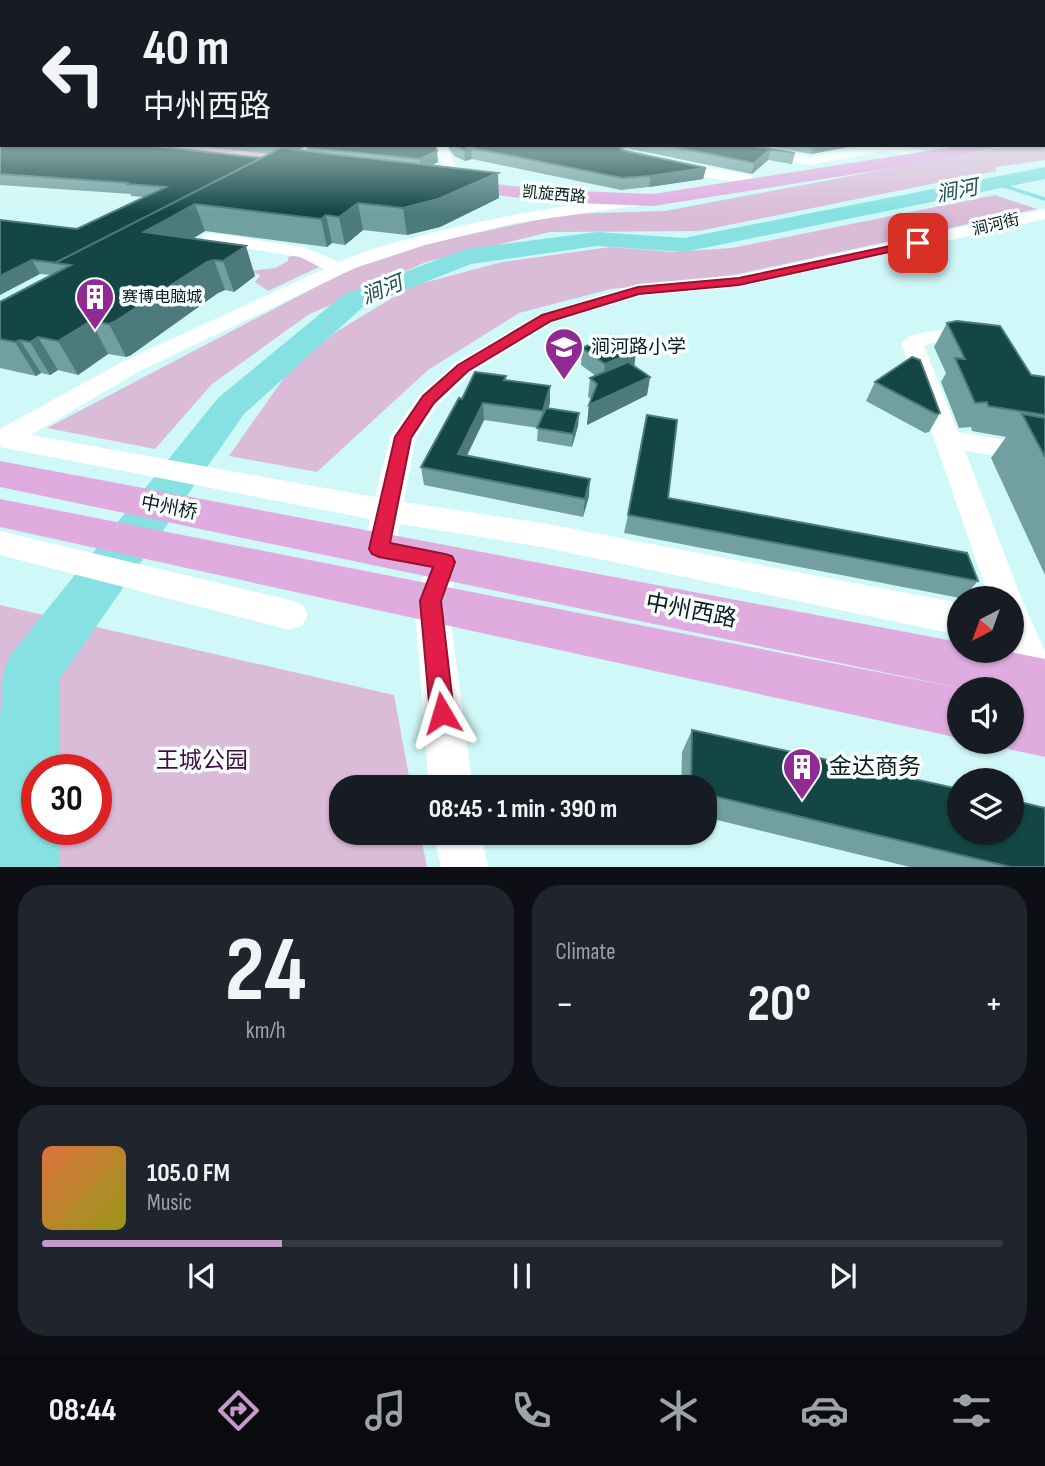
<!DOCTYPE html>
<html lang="en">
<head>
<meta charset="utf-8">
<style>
  body { margin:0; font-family:"Sofia Sans Condensed","Noto Sans SC",sans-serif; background:#20242c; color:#f1f3f6; height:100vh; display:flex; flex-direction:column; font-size:26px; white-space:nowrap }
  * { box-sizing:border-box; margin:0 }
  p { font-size:23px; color:#9ea1a6 }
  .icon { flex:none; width:38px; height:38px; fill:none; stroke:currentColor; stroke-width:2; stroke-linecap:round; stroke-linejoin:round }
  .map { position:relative; height:867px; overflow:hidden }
  .details { display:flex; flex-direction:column; gap:18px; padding:18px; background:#0d0f14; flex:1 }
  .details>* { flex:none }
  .top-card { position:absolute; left:0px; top:0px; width:1046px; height:147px; box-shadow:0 2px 5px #0004; background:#171b24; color:#f1f3f6; overflow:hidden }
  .needle { width:46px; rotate:221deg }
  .fabs { position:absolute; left:947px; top:586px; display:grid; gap:14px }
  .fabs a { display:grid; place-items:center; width:77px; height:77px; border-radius:50%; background:#171b24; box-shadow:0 2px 5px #0004; font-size:35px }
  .speed { position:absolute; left:21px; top:754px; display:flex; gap:14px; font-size:35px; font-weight:700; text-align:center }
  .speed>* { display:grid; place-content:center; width:91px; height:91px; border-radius:50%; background:#171b24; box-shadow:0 2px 5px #0004; line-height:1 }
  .speed .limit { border:10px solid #d22; background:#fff; color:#111 }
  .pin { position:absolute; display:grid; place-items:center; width:60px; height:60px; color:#fff; margin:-30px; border-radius:14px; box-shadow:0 4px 10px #0006 }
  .me { position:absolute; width:77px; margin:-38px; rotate:353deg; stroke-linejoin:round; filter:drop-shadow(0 0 5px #0008) }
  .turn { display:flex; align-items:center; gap:24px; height:147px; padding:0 28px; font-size:32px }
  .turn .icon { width:91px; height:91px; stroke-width:2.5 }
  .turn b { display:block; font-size:49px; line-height:60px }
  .big { font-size:52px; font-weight:700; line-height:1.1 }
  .details .card { flex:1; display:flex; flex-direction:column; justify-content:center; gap:10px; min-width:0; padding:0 24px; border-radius:28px; background:#20242c }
  .details .dial { align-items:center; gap:0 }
  .dial b { font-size:91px; line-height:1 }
  .song { display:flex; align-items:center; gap:21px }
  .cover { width:84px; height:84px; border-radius:10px; background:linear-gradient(135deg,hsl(20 70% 55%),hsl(60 70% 35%)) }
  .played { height:7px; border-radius:4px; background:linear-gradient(90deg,#c599c9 25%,#363941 25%) }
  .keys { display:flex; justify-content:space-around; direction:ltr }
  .heat { display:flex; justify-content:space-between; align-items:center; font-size:38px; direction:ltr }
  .details .tiles { flex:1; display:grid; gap:18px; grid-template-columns:1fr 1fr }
  .card:last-child { grid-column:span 2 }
  .trip { position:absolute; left:329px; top:775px; width:388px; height:70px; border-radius:28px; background:#171b24; box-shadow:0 2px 5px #0004; font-weight:700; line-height:70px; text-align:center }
  .tab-bar { display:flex; height:112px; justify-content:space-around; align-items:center; background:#090b0e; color:#9ea1a6 }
  .tab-bar .icon { width:49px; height:49px }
  .tab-bar .selected { color:#c599c9 }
  .tab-bar b { font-size:32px; color:#f1f3f6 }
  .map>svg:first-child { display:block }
  .green { fill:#dabcd9; fill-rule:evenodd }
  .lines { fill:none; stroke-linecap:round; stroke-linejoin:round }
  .stream { stroke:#87e1e2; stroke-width:3.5 }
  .river { fill:#87e1e2; fill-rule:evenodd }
  .minor { fill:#fff; fill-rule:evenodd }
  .major { fill:#e0ace0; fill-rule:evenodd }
  .wall { fill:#729f9f }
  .shaded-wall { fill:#4d7b7b }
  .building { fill:#144646; stroke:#4d7b7b; stroke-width:2 }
  .route { fill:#e11d48; stroke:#92132f; stroke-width:2 }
  .labels { text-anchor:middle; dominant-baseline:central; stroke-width:7; stroke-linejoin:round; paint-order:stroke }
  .far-street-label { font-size:16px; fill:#0e1c1d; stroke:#f7fefe }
  .far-poi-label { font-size:16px; fill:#0e1c1d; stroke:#f7fefe; text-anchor:start }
  .poi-label { font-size:19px; fill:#0e1c1d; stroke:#f7fefe; text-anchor:start }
  .street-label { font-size:19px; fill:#0e1c1d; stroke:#f7fefe }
  .water-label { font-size:21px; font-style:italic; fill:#265050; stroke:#f7fefe }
  .near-street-label { font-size:23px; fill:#0e1c1d; stroke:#f7fefe }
  .near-park-label { font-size:23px; fill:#470c48; stroke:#f7fefe }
  .near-poi-label { font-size:23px; fill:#0e1c1d; stroke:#f7fefe; text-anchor:start }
</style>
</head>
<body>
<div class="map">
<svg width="1045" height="868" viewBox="0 0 1045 868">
  <rect width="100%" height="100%" fill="#d1f8f8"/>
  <path class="green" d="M1015,145H1045V160L996,167V171L699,231L550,232L426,262L308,315L212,384L155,449L47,428L350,269L430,243L565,214L665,211Z
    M995,195L1037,209L734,275L611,289L519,313L428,370L317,472L229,456L288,372L336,332L412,286L502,262L611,247L672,252L732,248Z
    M298,255L321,266L268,291L255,282L260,275L249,271L275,268L288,261V257Z
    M0,605L394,695L411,787L341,788V833H420L427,867H0ZM96,770V830H37V770Z"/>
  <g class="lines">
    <path class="stream" d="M994,183L1045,199"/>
    <path class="river" d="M1045,167V179L684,252L597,246L471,264L363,307L244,414L59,680V770H37V830H60V868H0V720L3,673L11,654L218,398L343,295L466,249L597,232L684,238Z"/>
    <path class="minor" d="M433,145H445L462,177L460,180H450Z
      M715,145H743L811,157L873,145L921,149L923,152L917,156L883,151L811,165L721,149Z
      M669,161L747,174L754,178C741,188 682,172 664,168V162Z
      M645,197L652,201L650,204L515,223L425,245L355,268L140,371L31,435L375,497L390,437L420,394L455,363L540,314L638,284L739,275L1045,209V219L739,287L640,296L554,322L471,373L438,404L416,437L404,502L542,523L959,603V635L542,547L400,524L395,549L390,558L379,562L368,558L363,549L370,519L0,447V429L124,361L324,269L300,257L205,242L203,238L205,234L211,233L304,247L339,262C373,247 411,238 448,229C513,214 578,202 645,197Z
      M943,329L983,334L986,339L983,344C963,348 943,337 924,346L958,432L1045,446V464L965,451L1022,600L1045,651V719L1031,714L1008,651H1012V598H989L901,343L912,335Z
      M0,531L290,600L302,604L308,615L302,626L290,630L0,555Z
      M445,549L457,553L461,562L448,601L473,788H429L414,601L433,553Z
      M434,833H480L489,868H441Z"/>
    <path class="major" d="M148,145H200L309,157L317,162L309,167L155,150Z
      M966,145H996L994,148L943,160L653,206L554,202L454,190L445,185L454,180L554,190L653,194Z
      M0,461L959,642V651H1005L1045,659V757L1012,750L994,742H1012V690H969L0,487Z
      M0,499L959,688L963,690H959V738L0,527Z"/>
  </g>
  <path class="wall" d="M0,92L2,145L261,158L269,154L188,145H308L299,150L309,151L308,148L312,145L438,162L432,165L499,198L440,227L407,235L363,230L345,245L332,243L327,247L205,231L193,239L255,276L234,292L225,290L218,293L131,355L126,357L108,354L78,375L58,370L50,375L41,373L36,376L0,368V302L52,275L40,274L0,220L77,229L145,197L131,196V194L0,185Z
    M447,145H463L469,149L475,145H749L795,153L792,164L768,160L752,174L626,148L622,150L706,168L703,179L649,187L621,190L472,159L465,161L454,156Z
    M760,145H858L811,154Z
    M947,323L1031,375L1045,377V575L991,458L1006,437L972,431L971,427L959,428L941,382L946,373L934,347Z
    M582,348L636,351L634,366L650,377L647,395L587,425L589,405L591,399L588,397L590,378L596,376L581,365Z
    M506,380L550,386V403L548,408L579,413L578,426L572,447L537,441L538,428L484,420L467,456L589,496L583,517L424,485L421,467L462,399Z
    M875,382L940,413L929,432L925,433L866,401Z
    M668,498L978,581L963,598H960L624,533L628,515Z
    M692,730L1045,867H910L705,817V788H681L682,752Z"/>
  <path class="shaded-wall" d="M285,145H308L288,156Z
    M814,145H858L811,154Z
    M471,148L472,159L465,161L464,150Z
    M771,149L768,160L752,174L754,163Z
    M437,151L438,162L421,171L420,159Z
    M706,168L703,179L649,187L650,176Z
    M498,173L499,198L440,227L407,235L403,208Z
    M358,203L363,230L345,245L339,217Z
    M195,204L205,231L156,260L71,265Z
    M326,215L332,243L327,247L321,219Z
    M246,246L255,276L234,292L223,261Z
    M32,260L40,274L0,295V276Z
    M214,260L225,290L218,293L131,355L126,357L109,324L207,262Z
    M91,321L108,354L78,375L58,341Z
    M38,337L58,370L50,375L30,342Z
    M20,340L41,373L36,376L15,342Z
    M636,351L634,368L603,381L605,364Z
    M650,377L647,395L587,425L589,405Z
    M550,386V403L542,428L543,411Z
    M483,403L484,420L459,471L458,454Z
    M579,413L578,426L572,447L573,434Z
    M590,479L589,496L583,517L585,499Z"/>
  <path class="building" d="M0,92H2V145H144L261,158L55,263H58L32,260L0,276V220L77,229L166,187L126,184L129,183L0,174Z
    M312,145H435L437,151L420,159L308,148Z
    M454,145H463L469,149L475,145H621V150L706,168L650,176L622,178L471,148L464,150Z
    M664,145H748L795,153L771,149L754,163Z
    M281,148L498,173L438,199L403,208L358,203L339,217L326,215L321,219L195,204L144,232L246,246L223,261L214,260L207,262L114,322L109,324L91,321L58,341L38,337L30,342L20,340L15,342L0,339V302L71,265L55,263Z
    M957,321L1000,326L1031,375L1045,377V415L988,406L987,402L975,403L955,358L965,359L947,323Z
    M612,335L636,351L605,364L582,348Z
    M912,357L920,360L940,413L936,414L875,382Z
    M628,362L650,377L589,405L597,384L590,378Z
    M475,372L506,376L504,380L550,386L543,411L483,403L458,454L590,479L585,499L421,467L459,398L462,399Z
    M546,408L579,413L573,434L537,428Z
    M1022,414L1045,418V457Z
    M647,415L677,420L668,498L967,553L978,581L628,515Z
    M692,730L959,789V833H1012V800L1045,808V867H1011L705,794V788H691Z"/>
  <linearGradient id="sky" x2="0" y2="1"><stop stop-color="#81c6e6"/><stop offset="0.43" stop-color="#eafcfc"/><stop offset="1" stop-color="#eafcfc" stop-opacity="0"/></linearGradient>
  <rect width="1045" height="213" fill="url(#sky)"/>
  <path class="route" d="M918,240L923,243L921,245L739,285L639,294L551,321L468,371L434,403L411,438L390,543L445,554L452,556L455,562L441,601L454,713L451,721L442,725L434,721L430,713L420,601L433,567L379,557L372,554L369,549L395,437L423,396L458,365L542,315L638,287L739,278Z"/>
  <defs>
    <symbol id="building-pin" viewBox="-11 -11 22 30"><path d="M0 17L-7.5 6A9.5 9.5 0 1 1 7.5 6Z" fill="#8f2b92" stroke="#f7fefe"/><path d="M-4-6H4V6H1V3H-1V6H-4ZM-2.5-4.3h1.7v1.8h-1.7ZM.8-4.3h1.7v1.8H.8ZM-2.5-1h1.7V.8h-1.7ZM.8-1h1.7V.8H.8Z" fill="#fff"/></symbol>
    <symbol id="school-pin" viewBox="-11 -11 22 30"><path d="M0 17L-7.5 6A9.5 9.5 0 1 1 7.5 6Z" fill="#8f2b92" stroke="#f7fefe"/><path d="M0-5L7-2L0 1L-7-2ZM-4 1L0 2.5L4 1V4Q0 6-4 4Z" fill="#fff"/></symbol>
  </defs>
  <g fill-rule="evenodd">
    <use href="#building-pin" x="73" y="275" width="44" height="60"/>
    <use href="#school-pin" x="542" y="325" width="44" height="60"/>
    <use href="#building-pin" x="780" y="745" width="44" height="60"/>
  </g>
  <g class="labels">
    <g class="far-street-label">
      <text transform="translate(554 195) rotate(5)">凯旋西路</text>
      <text transform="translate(996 225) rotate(-13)">涧河街</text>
    </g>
    <g class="far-poi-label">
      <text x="122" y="297">赛博电脑城</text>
    </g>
    <g class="poi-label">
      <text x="591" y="347">涧河路小学</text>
    </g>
    <g class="street-label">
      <text transform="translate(169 508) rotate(11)">中州桥</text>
    </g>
    <g class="water-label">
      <text transform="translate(957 191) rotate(-11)">涧河</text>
      <text transform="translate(382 290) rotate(-22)">涧河</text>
    </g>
    <g class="near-street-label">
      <text transform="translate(691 611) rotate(11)">中州西路</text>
    </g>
    <g class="near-park-label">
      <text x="202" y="761">王城公园</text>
    </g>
    <g class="near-poi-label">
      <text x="829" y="767">金达商务</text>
    </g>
  </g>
</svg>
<div class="fabs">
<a><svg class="needle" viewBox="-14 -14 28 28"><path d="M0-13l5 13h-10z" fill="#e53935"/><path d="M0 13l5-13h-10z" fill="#9ea1a6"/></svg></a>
<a><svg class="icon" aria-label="sound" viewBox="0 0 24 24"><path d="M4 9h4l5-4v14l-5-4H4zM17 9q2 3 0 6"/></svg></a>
<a><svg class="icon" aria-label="layers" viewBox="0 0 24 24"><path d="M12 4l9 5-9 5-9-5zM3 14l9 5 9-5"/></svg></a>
</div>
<div class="speed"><div class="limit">30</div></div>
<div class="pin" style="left:918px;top:243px;background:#d93025"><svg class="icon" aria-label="arrive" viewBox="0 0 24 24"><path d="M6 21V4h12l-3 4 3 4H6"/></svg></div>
<svg class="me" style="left:442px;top:713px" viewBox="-20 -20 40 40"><path d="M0-17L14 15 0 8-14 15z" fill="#e11d48" stroke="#fff" stroke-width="4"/></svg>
<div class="trip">08:45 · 1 min · 390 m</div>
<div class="top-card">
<div class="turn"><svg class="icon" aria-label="left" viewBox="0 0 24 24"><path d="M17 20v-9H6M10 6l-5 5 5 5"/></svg><div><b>40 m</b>中州西路</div></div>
</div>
</div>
<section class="details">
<div class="tiles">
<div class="card dial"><b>24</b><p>km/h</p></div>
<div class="card"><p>Climate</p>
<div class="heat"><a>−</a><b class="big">20°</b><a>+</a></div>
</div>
<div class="card">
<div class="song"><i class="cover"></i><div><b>105.0 FM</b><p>Music</p></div></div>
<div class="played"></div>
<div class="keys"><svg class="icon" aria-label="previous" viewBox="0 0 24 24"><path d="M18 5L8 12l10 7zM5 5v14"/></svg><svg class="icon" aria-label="pause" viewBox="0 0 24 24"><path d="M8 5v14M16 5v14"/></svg><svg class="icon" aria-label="next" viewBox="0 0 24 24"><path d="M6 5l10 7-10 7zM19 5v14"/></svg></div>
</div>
</div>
</section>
<nav class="tab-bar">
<b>08:44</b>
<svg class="icon selected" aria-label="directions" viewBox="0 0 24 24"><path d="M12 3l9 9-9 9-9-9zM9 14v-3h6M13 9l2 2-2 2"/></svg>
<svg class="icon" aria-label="music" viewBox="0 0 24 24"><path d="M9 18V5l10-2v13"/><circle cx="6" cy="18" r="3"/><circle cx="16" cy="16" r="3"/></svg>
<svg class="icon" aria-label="phone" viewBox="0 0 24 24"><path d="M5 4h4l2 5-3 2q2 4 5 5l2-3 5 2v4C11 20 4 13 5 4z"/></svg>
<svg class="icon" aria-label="climate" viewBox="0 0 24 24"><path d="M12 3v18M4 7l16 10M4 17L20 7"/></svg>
<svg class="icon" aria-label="car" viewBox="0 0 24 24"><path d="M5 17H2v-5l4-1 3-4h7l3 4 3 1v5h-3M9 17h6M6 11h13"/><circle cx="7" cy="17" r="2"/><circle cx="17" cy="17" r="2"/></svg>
<svg class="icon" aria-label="filters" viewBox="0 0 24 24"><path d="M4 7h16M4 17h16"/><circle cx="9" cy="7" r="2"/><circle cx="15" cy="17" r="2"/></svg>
</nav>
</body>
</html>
